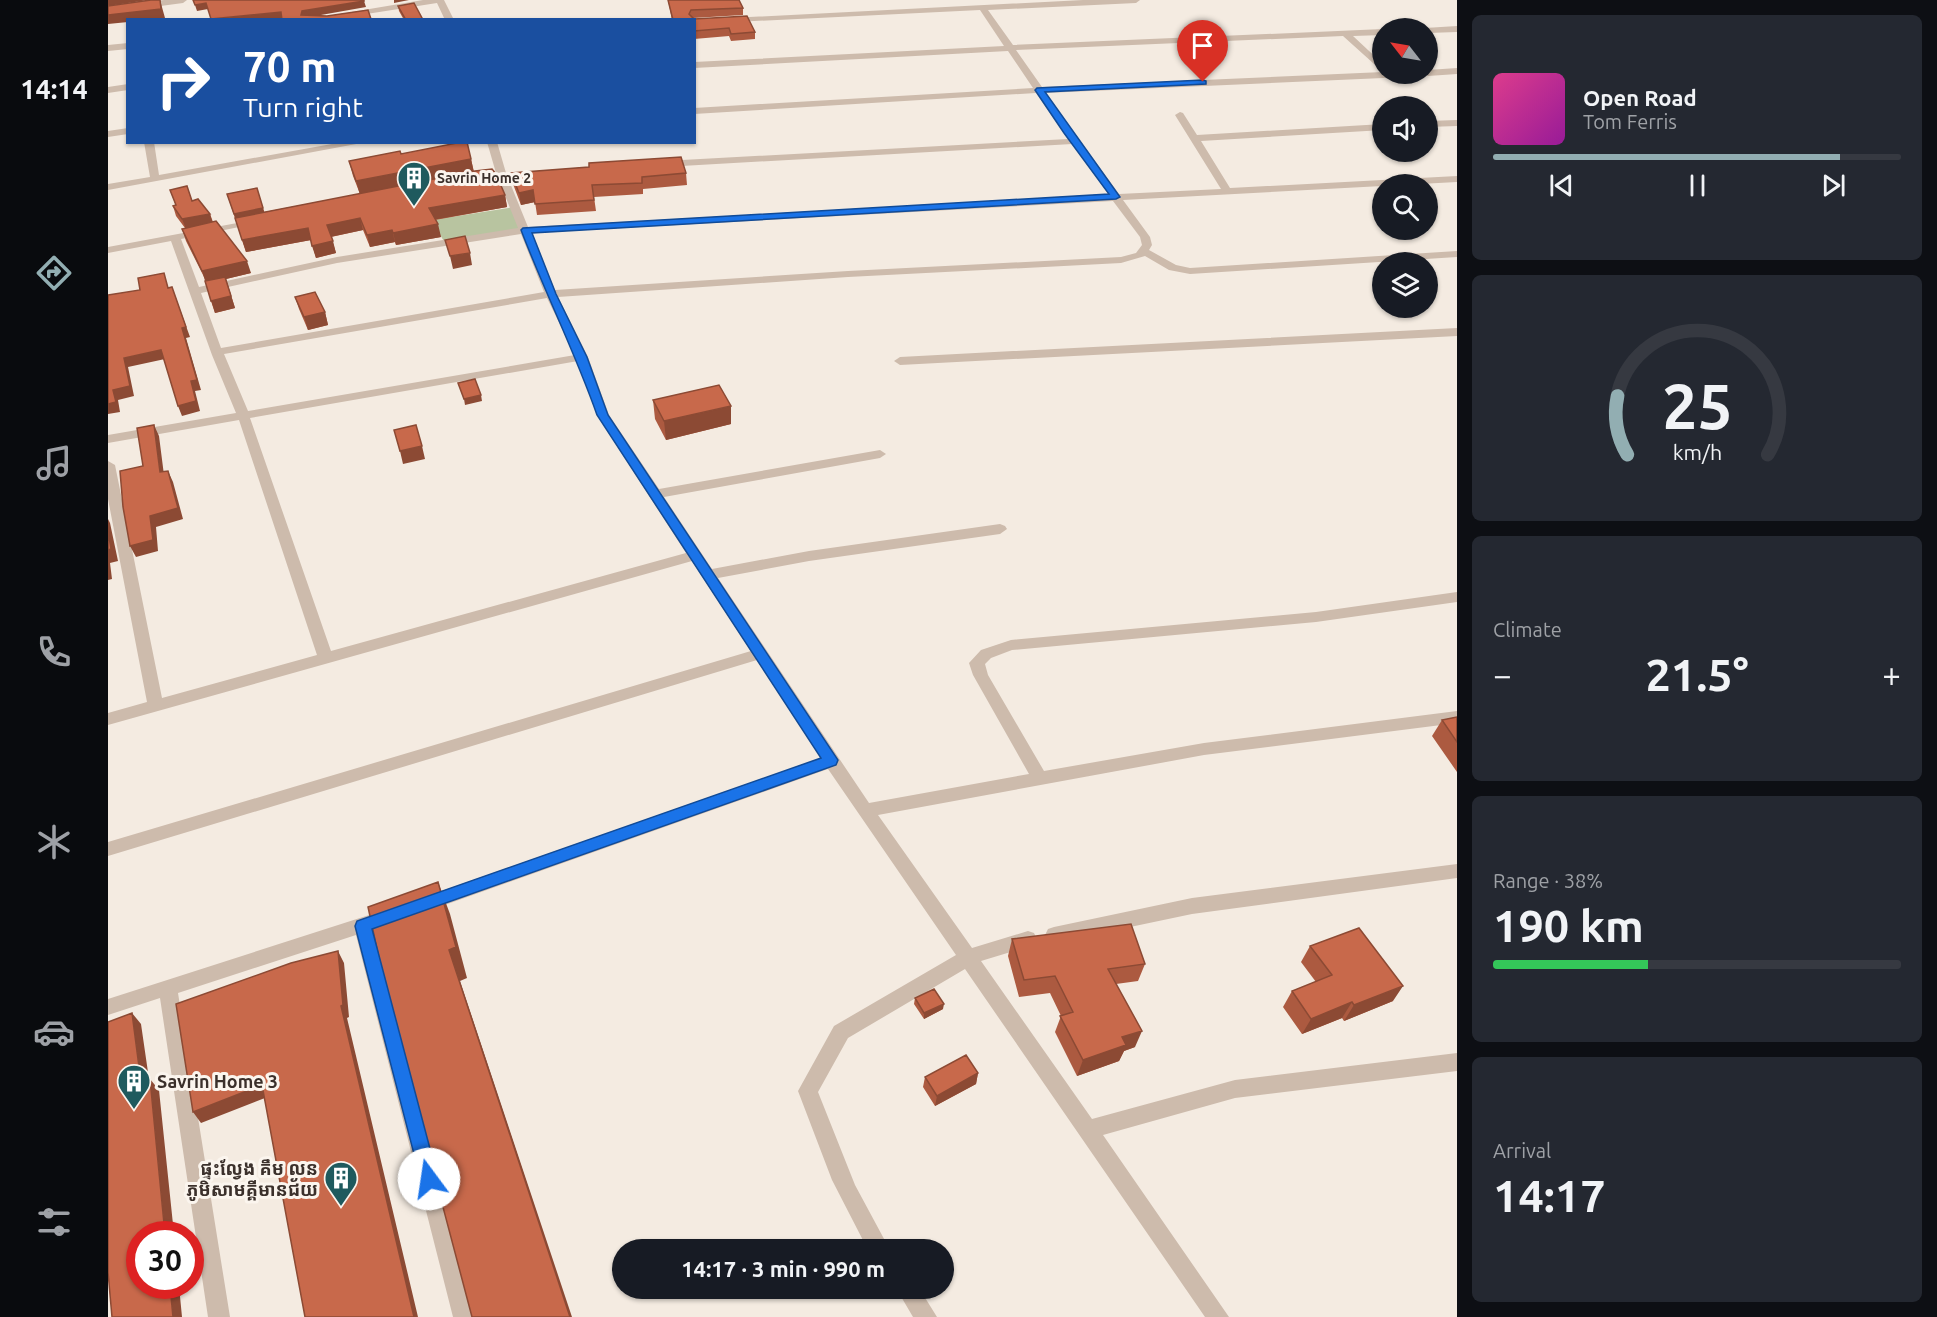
<!DOCTYPE html>
<html lang="en">
<head>
<meta charset="utf-8">
<style>
  body { margin:0; font-family:Ubuntu,"Noto Sans Khmer",sans-serif; background:#242831; color:#f1f3f6; height:100vh; display:flex; flex-direction:column; font-size:22px; white-space:nowrap }
  * { box-sizing:border-box; margin:0 }
  p { font-size:20px; color:#9ea1a6 }
  .icon { flex:none; width:33px; height:33px; fill:none; stroke:currentColor; stroke-width:2; stroke-linecap:round; stroke-linejoin:round }
  .map { position:relative; flex:1; overflow:hidden }
  .drawer { display:flex; flex-direction:column; gap:15px; padding:15px; background:#0d0f14; width:480px }
  .drawer>* { flex:none }
  .guide { position:absolute; left:18px; top:18px; width:570px; height:126px; border-radius:0px; box-shadow:0 2px 4px #0004; background:#1a4fa0; color:#fff; overflow:hidden }
  .needle { width:39px; rotate:301deg }
  .fabs { position:absolute; left:1264px; top:18px; display:grid; gap:12px }
  .fabs a { display:grid; place-items:center; width:66px; height:66px; border-radius:50%; background:#171b24; box-shadow:0 2px 4px #0004; font-size:30px }
  .speed { position:absolute; left:18px; top:1221px; display:flex; gap:12px; font-size:30px; font-weight:700; text-align:center }
  .speed>* { display:grid; place-content:center; width:78px; height:78px; border-radius:50%; background:#171b24; box-shadow:0 2px 4px #0004; line-height:1 }
  .speed .limit { border:9px solid #d22; background:#fff; color:#111 }
  .pin { position:absolute; display:grid; place-items:center; width:51px; height:51px; color:#fff; margin:-62px -26px; border-radius:50% 50% 50% 0; rotate:-45deg; box-shadow:0 0 6px #0007 }
  .pin .icon { rotate:45deg }
  .me { position:absolute; width:66px; margin:-33px; rotate:346deg; stroke-linejoin:round; filter:drop-shadow(0 0 4px #0008) }
  .turn { display:flex; align-items:center; gap:21px; height:126px; padding:0 18px; font-size:27px }
  .turn .icon { width:78px; height:78px; stroke-width:2.5 }
  .turn b { display:block; font-size:42px; line-height:51px }
  .big { font-size:45px; font-weight:700; line-height:1.1 }
  .drawer .widget { flex:1; display:flex; flex-direction:column; justify-content:center; gap:9px; min-width:0; padding:0 21px; border-radius:9px; background:#242831 }
  .drawer .dial { align-items:center; gap:0 }
  .dial svg { height:156px; overflow:visible; fill:none; stroke:#363941; stroke-width:7; stroke-linecap:round; text-anchor:middle }
  .dial text { fill:#f1f3f6; stroke:none }
  .song { display:flex; align-items:center; gap:18px }
  .cover { width:72px; height:72px; border-radius:9px; background:linear-gradient(135deg,hsl(330 70% 55%),hsl(300 70% 35%)) }
  .played { height:6px; border-radius:3px; background:linear-gradient(90deg,#92aeb2 85%,#363941 85%) }
  .keys { display:flex; justify-content:space-around; direction:ltr }
  .heat { display:flex; justify-content:space-between; align-items:center; font-size:33px; direction:ltr }
  .charge { height:9px; border-radius:4px; background:linear-gradient(90deg,#34c759 38%,#363941 0) }
  .trip { position:absolute; left:504px; top:1239px; width:342px; height:60px; border-radius:30px; background:#171b24; box-shadow:0 2px 4px #0004; font-weight:700; line-height:60px; text-align:center }
  main { display:flex; flex:1; min-height:0 }
  .dock { display:flex; flex-direction:column; width:108px; justify-content:space-around; align-items:center; background:#090b0e; color:#9ea1a6 }
  .dock .icon { width:42px; height:42px }
  .dock .selected { color:#92aeb2 }
  .dock b { font-size:27px; color:#f1f3f6 }
  .map>svg:first-child { display:block }
  .green { fill:#b8c4a0 }
  .lines { fill:none; stroke-linecap:round; stroke-linejoin:round }
  .minor { fill:#cdbbac; fill-rule:evenodd }
  .wall { fill:#ac5a40 }
  .shaded-wall { fill:#8c4a34 }
  .building { fill:#c8694b; stroke:#8c4a34; stroke-width:1.5 }
  .route { fill:#1a73e8; stroke:#114b97; stroke-width:1.5 }
  .labels { text-anchor:middle; dominant-baseline:central; stroke-width:6; stroke-linejoin:round; paint-order:stroke }
  .far-poi-label { font-size:14px; font-weight:bold; fill:#3b302b; stroke:#fbf5ee; text-anchor:start }
  .near-poi-label { font-size:18px; font-weight:bold; fill:#3b302b; stroke:#fbf5ee; text-anchor:start }
</style>
</head>
<body>
<main>
<nav class="dock">
<b>14:14</b>
<svg class="icon selected" aria-label="directions" viewBox="0 0 24 24"><path d="M12 3l9 9-9 9-9-9zM9 14v-3h6M13 9l2 2-2 2"/></svg>
<svg class="icon" aria-label="music" viewBox="0 0 24 24"><path d="M9 18V5l10-2v13"/><circle cx="6" cy="18" r="3"/><circle cx="16" cy="16" r="3"/></svg>
<svg class="icon" aria-label="phone" viewBox="0 0 24 24"><path d="M5 4h4l2 5-3 2q2 4 5 5l2-3 5 2v4C11 20 4 13 5 4z"/></svg>
<svg class="icon" aria-label="climate" viewBox="0 0 24 24"><path d="M12 3v18M4 7l16 10M4 17L20 7"/></svg>
<svg class="icon" aria-label="car" viewBox="0 0 24 24"><path d="M5 17H2v-5l4-1 3-4h7l3 4 3 1v5h-3M9 17h6M6 11h13"/><circle cx="7" cy="17" r="2"/><circle cx="17" cy="17" r="2"/></svg>
<svg class="icon" aria-label="filters" viewBox="0 0 24 24"><path d="M4 7h16M4 17h16"/><circle cx="9" cy="7" r="2"/><circle cx="15" cy="17" r="2"/></svg>
</nav>
<div class="map">
<svg width="1349" height="1317" viewBox="0 0 1349 1317">
  <rect width="100%" height="100%" fill="#f4ebe1"/>
  <path class="green" d="M406,207L418,230L337,243L322,218L343,217Z"/>
  <g class="lines">
    <path class="minor" d="M56,0H79L75,3L0,13V7Z
      M315,0H336L346,20H337L329,3L220,20H196Z
      M975,0H1032L1028,3L880,10L905,45L1275,29V35L1245,36L1275,64V72L1235,36L908,50L934,87L1275,72L1303,74L1298,77L937,93L1011,194L1113,189L1067,115L1072,112L1075,113L1089,135L1275,124V130L1093,141L1122,188L1349,176V182L1015,200L1042,237L1044,245L1041,250L1068,265L1082,268L1349,251V257L1082,274L1061,270L1037,256L1013,263L740,277L450,297L480,357L501,415L551,489L772,450L778,454L772,458L556,497L604,569L701,551L892,524L897,526L899,529L892,534L701,561L610,578L761,803L921,774L865,675L861,663L873,650L903,640L1208,612L1349,592V602L1208,622L904,650L883,658L877,664L880,675L936,771L1096,743L1349,711V723L1096,755L770,815L864,948L920,931L926,933L929,939L926,945L873,961L984,1119L1127,1080L1349,1053V1071L1127,1098L995,1135L1121,1317H1097L857,969L740,1038L710,1092L747,1185L782,1250H760L724,1180L690,1091L726,1026L848,955L720,769L317,912L311,909L308,904L311,899L713,758L649,660L0,856V842L643,651L584,561L0,725V713L39,702L0,499V461L7,465L54,698L209,655L131,420L0,443V435L128,413L104,355L63,241L0,253V247L151,219V223L73,239L91,287L229,257L410,228L388,173L379,142H389L398,173L420,227L1001,195L964,144L556,167L551,164L556,161L960,139L928,93L586,114V108L925,88L900,51L586,68V62L896,46L872,10L586,24V20H583ZM1005,201L1032,237L1034,245L1028,253L1013,257L740,271L447,290L423,233ZM413,234L436,292L113,348L93,293L229,263ZM439,298L467,355L140,411L116,354ZM470,361L489,415L578,553L223,651L142,418Z
      M1349,26V32L1320,33V28H1317Z
      M20,43V49L0,51V45Z
      M1349,68V74L1320,76L1316,74H1320V70Z
      M20,84V90L0,93V87Z
      M1349,120V126L1320,127V121Z
      M20,128V134L0,137V131Z
      M36,142H46L51,175L235,142H259L0,190V184L42,177Z
      M1349,328V336L792,365L786,361L792,357Z
      M1349,864V878L1084,914L946,943L940,941L937,935L940,929L946,927L1084,898Z
      M283,908L289,911L292,916L289,921L265,930L367,1317H345L248,935L70,993L122,1317H100L52,998L0,1015V999Z
      M788,1288H811L829,1317H805Z"/>
  </g>
  <path class="wall" d="M560,0L635,8V15L585,18L586,19L647,32V39L623,41L621,36L586,39V20H564Z
    M290,6L314,20H296L291,11Z
    M293,154L363,159L366,172L397,195L399,207L327,220L333,237L288,245L287,242L262,247L255,230L223,237L228,253L208,258L203,240L138,252L119,194L149,188L156,212L252,194L245,176L241,161Z
    M481,167L578,173L579,185L535,189V194L486,197L488,211L429,215L427,202L413,205L405,184L403,173Z
    M62,190L84,201L102,214L105,222L143,273L118,279L127,308L107,313L103,301L98,281L78,241L74,229L77,228L68,216L65,206H68Z
    M187,297L217,312L220,325L200,330L191,309Z
    M545,400L623,424L558,440L547,419Z
    M1349,717V772L1324,736L1334,720Z
    M904,939L1037,964L1030,981L1008,984L1027,1047L1016,1051L1011,1061L969,1076L947,1032L953,1016L942,993L911,997L900,956Z
    M1202,946L1285,1001L1236,1021L1234,1018L1194,1034L1175,1007L1184,991L1208,982L1193,962Z
    M807,998L835,1009L816,1019L806,1004Z
    M870,1073L868,1084L827,1106L815,1087L817,1077Z"/>
  <path class="shaded-wall" d="M0,0H40L0,6Z
    M52,0L57,18L43,20H20V22L0,24V15Z
    M286,0H301L286,3Z
    M256,1L258,7L196,18L193,15L194,11Z
    M98,3L100,9L89,11L87,5Z
    M173,12L174,19H103Z
    M363,159L366,173L252,195L248,181Z
    M425,190L427,202L413,205L411,193Z
    M397,195L399,207L324,220L321,208Z
    M155,208L157,214L128,220L126,214Z
    M102,214L105,224L78,229L74,219Z
    M252,218L255,230L222,237L219,225Z
    M330,224L333,237L288,245L285,233Z
    M200,228L203,240L138,252L134,240Z
    M284,230L287,242L262,247L259,235Z
    M225,241L228,253L208,258L204,246Z
    M362,253L364,265L345,269L342,256Z
    M139,261L143,273L118,279L127,308L107,313L94,271Z
    M64,287L82,337L78,338L93,390L87,391L92,411L74,416L70,406L83,381Z
    M217,312L220,325L200,330L196,317Z
    M53,350L57,359L20,367L26,396L10,400L12,412L0,414V404L16,358Z
    M373,395L374,401L357,405L356,399Z
    M623,406V424L558,440L556,421Z
    M46,425L51,436L57,483L52,472Z
    M314,446L317,459L295,464L292,451Z
    M60,471L65,482L75,519L48,527L50,551L28,557L22,546L42,516Z
    M0,519L2,523L10,561L2,563L4,579L0,580Z
    M330,882L342,914L359,978L352,981L464,1317H462L341,950Z
    M230,951L236,963L241,1017L239,1018L310,1317H306L233,1006Z
    M1295,986L1285,1001L1236,1021L1246,1005Z
    M1244,1002L1234,1018L1194,1034L1203,1019Z
    M836,1004L835,1009L816,1019V1013Z
    M24,1013L33,1024L43,1093L33,1082Z
    M1034,1031L1027,1047L1016,1051L1011,1061L969,1076L975,1060L1014,1037Z
    M870,1073L868,1084L827,1106L829,1096Z
    M42,1079L51,1090L66,1234H57Z
    M154,1085L162,1096L93,1123L85,1112Z
    M62,1286H71L74,1317H65Z"/>
  <path class="building" d="M43,0H52L53,9L0,15V6Z
    M85,0H256V1L194,11L193,15L219,16L260,10L263,19L174,20L173,12L103,19L98,3L87,5Z
    M560,0H631L635,8L583,10L581,14L586,19L639,16L647,32L623,34L621,28L586,31V20H565Z
    M306,3L314,18L310,20H298L290,6Z
    M354,142H359L363,159L248,181L241,161L292,151L293,154Z
    M573,157L578,173L534,177V183L484,185L486,200L427,204L425,190L411,193L403,173L481,167V163Z
    M384,169L388,174L397,195L321,208L330,224L285,233L284,230L259,235L252,218L219,225L225,241L204,246L200,228L134,240L127,218L367,171Z
    M79,186L84,201L90,199L102,214L74,219L65,206L68,205L62,190Z
    M149,188L155,208L126,214L119,194Z
    M108,221L139,261L94,271L74,229Z
    M357,236L362,253L342,256L337,240Z
    M56,273L60,288L64,287L78,327L74,328L89,380L83,381L88,401L70,406L53,350L16,358L22,386L5,390L8,402L0,404V295L32,290L30,278Z
    M117,277L123,296L103,301L97,281Z
    M207,292L217,312L196,317L187,297Z
    M367,379L373,395L356,399L350,383Z
    M611,385L623,406L556,421L545,400Z
    M46,425L52,472L60,471L70,508L42,516L45,540L22,546L15,507L12,471L35,466L29,428Z
    M308,425L314,446L292,451L286,430Z
    M0,531L3,549L0,550Z
    M1349,717V742L1334,720Z
    M330,882L348,947L341,950L462,1317H364L278,991L260,907Z
    M1023,924L1037,964L1000,969L1034,1031L1014,1037L1018,1045L975,1060L952,1016L965,1012L947,976L916,980L904,939Z
    M1251,928L1295,986L1246,1005L1244,1002L1203,1019L1184,991L1224,975L1202,946Z
    M230,951L235,1005L233,1006L306,1317H197L154,1085L85,1112L68,1004L183,963Z
    M826,989L836,1004L816,1013L807,998Z
    M24,1013L33,1082L42,1079L57,1234H32V1286H62L65,1317H4L0,1272V1022Z
    M858,1055L870,1073L829,1096L817,1077Z"/>
  <path class="route" d="M1095,80L1098,81V84L937,92L1012,197L1008,199L424,233L448,294L479,357L500,415L730,760L728,765L264,929L330,1179L327,1185L321,1188L314,1185L247,926L249,921L713,758L489,415C467,352 437,293 413,230L415,228L1001,194L956,133L927,90L929,88Z"/>
  <defs>
    <symbol id="building-pin" viewBox="-11 -11 22 30"><path d="M0 17L-7.5 6A9.5 9.5 0 1 1 7.5 6Z" fill="#1f5a5e" stroke="#fbf5ee"/><path d="M-4-6H4V6H1V3H-1V6H-4ZM-2.5-4.3h1.7v1.8h-1.7ZM.8-4.3h1.7v1.8H.8ZM-2.5-1h1.7V.8h-1.7ZM.8-1h1.7V.8H.8Z" fill="#fff"/></symbol>
  </defs>
  <g fill-rule="evenodd">
    <use href="#building-pin" x="287" y="159" width="38" height="52"/>
    <use href="#building-pin" x="7" y="1062" width="38" height="52"/>
    <use href="#building-pin" x="214" y="1159" width="38" height="52"/>
  </g>
  <g class="labels">
    <g class="far-poi-label">
      <text x="329" y="178">Savrin Home 2</text>
    </g>
    <g class="near-poi-label">
      <text x="49" y="1081">Savrin Home 3</text>
      <text x="210" y="1168" text-anchor="end">ផ្ទះល្វែង គឹម លន<tspan x="210" dy="21">ភូមិសាមគ្គីមានជ័យ</tspan></text>
    </g>
  </g>
</svg>
<div class="fabs">
<a><svg class="needle" viewBox="-14 -14 28 28"><path d="M0-13l5 13h-10z" fill="#e53935"/><path d="M0 13l5-13h-10z" fill="#9ea1a6"/></svg></a>
<a><svg class="icon" aria-label="sound" viewBox="0 0 24 24"><path d="M4 9h4l5-4v14l-5-4H4zM17 9q2 3 0 6"/></svg></a>
<a><svg class="icon" aria-label="search" viewBox="0 0 24 24"><circle cx="10" cy="10" r="6"/><path d="M15 15l6 6"/></svg></a>
<a><svg class="icon" aria-label="layers" viewBox="0 0 24 24"><path d="M12 4l9 5-9 5-9-5zM3 14l9 5 9-5"/></svg></a>
</div>
<div class="speed"><div class="limit">30</div></div>
<div class="pin" style="left:1095px;top:82px;background:#d93025"><svg class="icon" aria-label="arrive" viewBox="0 0 24 24"><path d="M6 21V4h12l-3 4 3 4H6"/></svg></div>
<svg class="me" style="left:321px;top:1179px" viewBox="-20 -20 40 40"><circle r="19" fill="#fff"/><path d="M0-13L10 11 0 6-10 11z" fill="#1a73e8"/></svg>
<div class="trip">14:17 · 3 min · 990 m</div>
<div class="guide">
<div class="turn"><svg class="icon" aria-label="right" viewBox="0 0 24 24"><path d="M7 20v-9h11M14 6l5 5-5 5"/></svg><div><b>70 m</b>Turn right</div></div>
</div>
</div>
<section class="drawer">
<div class="widget">
<div class="song"><i class="cover"></i><div><b>Open Road</b><p>Tom Ferris</p></div></div>
<div class="played"></div>
<div class="keys"><svg class="icon" aria-label="previous" viewBox="0 0 24 24"><path d="M18 5L8 12l10 7zM5 5v14"/></svg><svg class="icon" aria-label="pause" viewBox="0 0 24 24"><path d="M8 5v14M16 5v14"/></svg><svg class="icon" aria-label="next" viewBox="0 0 24 24"><path d="M6 5l10 7-10 7zM19 5v14"/></svg></div>
</div>
<div class="widget dial"><svg viewBox="0 0 100 80">
<path d="M14 69A42 42 0 1 1 86 69"/>
<path d="M14 69A42 42 0 0 1 9 39" stroke="#92aeb2"/>
<text x="50" y="56" font-size="32" font-weight="700">25</text>
<text x="50" y="72" font-size="11">km/h</text>
</svg></div>
<div class="widget"><p>Climate</p>
<div class="heat"><a>−</a><b class="big">21.5°</b><a>+</a></div>
</div>
<div class="widget"><p>Range · 38%</p><b class="big">190 km</b><div class="charge"></div></div>
<div class="widget"><p>Arrival</p><b class="big">14:17</b></div>
</section>
</main>
</body>
</html>
